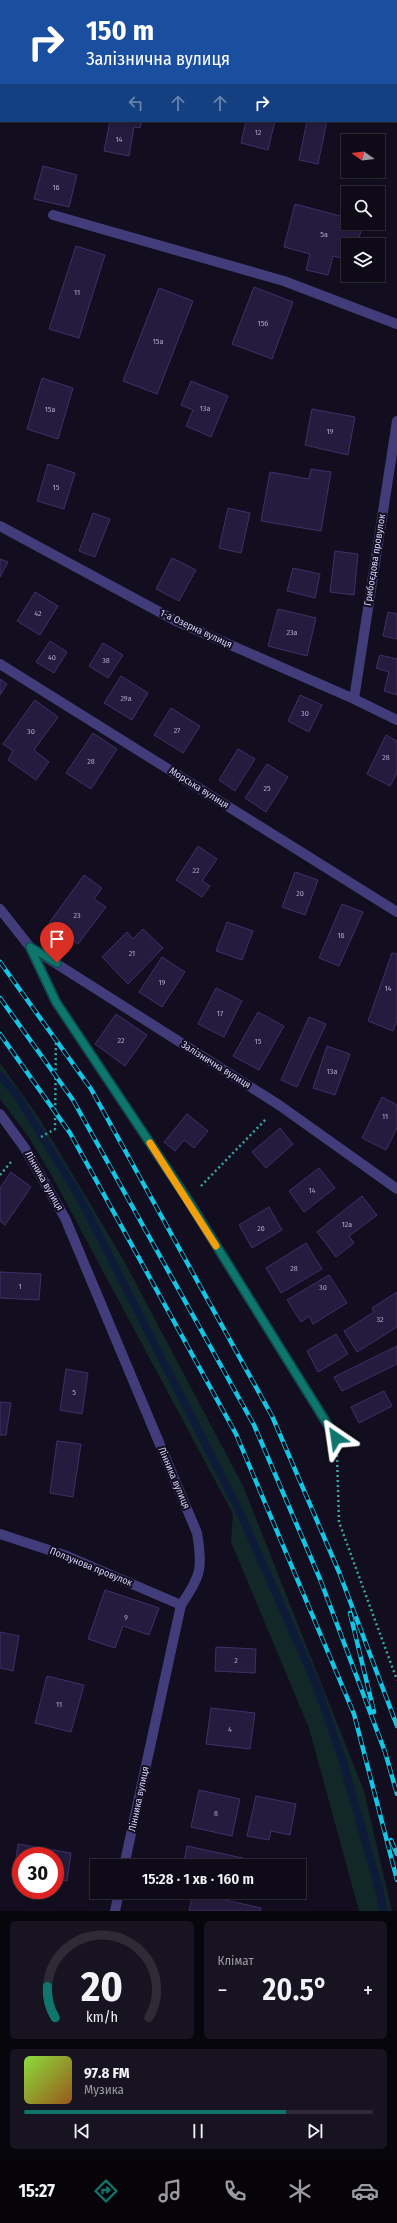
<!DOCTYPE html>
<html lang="uk">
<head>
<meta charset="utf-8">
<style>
  body { margin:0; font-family:"Fira Sans Condensed",sans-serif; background:#171320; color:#f1f3f6; height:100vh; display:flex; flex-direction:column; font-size:15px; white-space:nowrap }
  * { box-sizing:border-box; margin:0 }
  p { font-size:13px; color:#9b9aa1 }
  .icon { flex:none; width:22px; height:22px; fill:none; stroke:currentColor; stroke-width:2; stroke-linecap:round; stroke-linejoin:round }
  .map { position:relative; height:1911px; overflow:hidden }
  .sheet { display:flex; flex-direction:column; gap:10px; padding:10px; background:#08060d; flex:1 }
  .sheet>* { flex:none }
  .hud { position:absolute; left:0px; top:0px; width:397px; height:122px; box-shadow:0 2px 6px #0003,0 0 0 1px #2e2b36; background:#1a4fa0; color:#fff; overflow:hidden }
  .needle { width:26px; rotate:284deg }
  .tools { position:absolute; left:341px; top:134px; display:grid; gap:8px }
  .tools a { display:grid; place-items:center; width:44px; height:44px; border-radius:0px; background:#0e0a17; box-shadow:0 2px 6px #0003,0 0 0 1px #2e2b36; font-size:20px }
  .speed { position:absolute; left:12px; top:1847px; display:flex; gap:8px; font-size:20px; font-weight:700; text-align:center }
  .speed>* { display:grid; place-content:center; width:52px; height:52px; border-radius:50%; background:#0e0a17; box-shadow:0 2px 6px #0003,0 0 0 1px #2e2b36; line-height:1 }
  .speed .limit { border:6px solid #d22; background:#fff; color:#111 }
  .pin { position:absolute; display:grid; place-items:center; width:34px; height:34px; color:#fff; margin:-41px -17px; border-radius:50% 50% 50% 0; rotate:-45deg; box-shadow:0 0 4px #0007 }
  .pin .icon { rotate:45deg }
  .me { position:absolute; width:44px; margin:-22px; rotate:328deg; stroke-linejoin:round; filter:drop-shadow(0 0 3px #0008) }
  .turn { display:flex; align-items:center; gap:14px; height:84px; padding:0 20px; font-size:18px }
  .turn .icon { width:52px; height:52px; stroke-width:2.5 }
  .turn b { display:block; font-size:28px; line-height:34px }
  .lanes { display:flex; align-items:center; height:38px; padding:0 20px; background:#0003; justify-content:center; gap:20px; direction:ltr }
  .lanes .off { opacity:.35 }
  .big { font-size:30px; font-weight:600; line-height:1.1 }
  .sheet .widget { flex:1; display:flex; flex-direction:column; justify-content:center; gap:6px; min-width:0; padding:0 14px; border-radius:6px; background:#171320 }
  .sheet .dial { align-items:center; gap:0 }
  .dial svg { height:104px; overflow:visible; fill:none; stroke:#2e2b36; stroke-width:7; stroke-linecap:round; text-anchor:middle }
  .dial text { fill:#f1f3f6; stroke:none }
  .song { display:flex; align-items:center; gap:12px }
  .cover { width:48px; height:48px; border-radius:6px; background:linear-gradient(135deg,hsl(90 70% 55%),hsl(30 70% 35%)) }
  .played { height:4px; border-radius:2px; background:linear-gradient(90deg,#0f766e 75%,#2e2b36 75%) }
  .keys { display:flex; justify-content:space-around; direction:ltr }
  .heat { display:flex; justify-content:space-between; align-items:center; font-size:22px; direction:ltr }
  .sheet .tiles { flex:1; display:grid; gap:10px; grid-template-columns:1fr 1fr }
  .widget:last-child { grid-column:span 2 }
  .trip { position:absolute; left:90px; top:1859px; width:216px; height:40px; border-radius:0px; background:#0e0a17; box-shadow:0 2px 6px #0003,0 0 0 1px #2e2b36; font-weight:600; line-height:40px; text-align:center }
  .dock { display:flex; height:64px; justify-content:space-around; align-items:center; background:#060409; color:#9b9aa1 }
  .dock .icon { width:28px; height:28px }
  .dock .selected { color:#0f766e }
  .dock b { font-size:18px; color:#f1f3f6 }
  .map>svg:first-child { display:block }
  .green { fill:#122828 }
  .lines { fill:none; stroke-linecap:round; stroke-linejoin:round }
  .stream { stroke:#0d1b39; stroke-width:8 }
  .building { fill:#241c3e; stroke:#3e3068 }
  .path { stroke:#37a8a7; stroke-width:2.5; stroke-dasharray:2 3; stroke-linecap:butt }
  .service { stroke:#423d7a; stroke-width:10 }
  .minor { stroke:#423d7a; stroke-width:10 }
  .rail-casing { stroke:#12c6e5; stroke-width:4.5 }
  .rail { stroke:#120e1f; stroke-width:3; stroke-dasharray:9; stroke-linecap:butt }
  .route-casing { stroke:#0a4d48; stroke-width:10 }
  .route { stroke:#0f766e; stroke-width:7 }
  .slow { stroke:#f59e0b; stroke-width:7 }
  .labels { text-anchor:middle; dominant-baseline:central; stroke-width:4; stroke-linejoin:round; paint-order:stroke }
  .number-label { font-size:8px; fill:#aaa3cc }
  .street-label { font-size:10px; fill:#d7d0fb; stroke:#120e1f }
</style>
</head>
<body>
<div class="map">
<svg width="397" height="1911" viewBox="0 0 397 1911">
  <rect width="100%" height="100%" fill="#120e1f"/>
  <path class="green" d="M0,1063L39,1118L123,1259L243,1486L364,1791L392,1911H359L309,1728L231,1542L233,1514L52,1176L28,1136L0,1099Z"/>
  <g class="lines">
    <path class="stream" d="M0,1075L16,1094L79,1196L239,1510L316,1684L343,1762L380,1893L383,1911"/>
  </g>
  <path class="building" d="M229,0H256L228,1Z
    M272,0H301L272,1Z
    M0,64H1L0,92Z
    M110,121H142L140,128L134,127L129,156L104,151Z
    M246,121H275L268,150L241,143Z
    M307,121H327L318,164L299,160Z
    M43,166L77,175L69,207L34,199Z
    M295,204L348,218V223H363L357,245H348V260L333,256L328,275L306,270L310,254L284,247Z
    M76,246L105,255L79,338L49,329Z
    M254,287L293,302L272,359L232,344Z
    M159,288L193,301L157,394L123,381Z
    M42,378L73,388L58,439L27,429Z
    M191,381L228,396L211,437L186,426L193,410L181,405Z
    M312,409L355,417L348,455L305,445Z
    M48,464L75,473L64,509L37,501Z
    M311,469L331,472L321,531L261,521L270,472L309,479Z
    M228,508L250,513L241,553L219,548Z
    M93,513L110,519L95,557L79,551Z
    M335,551L358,554L354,595L330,592Z
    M172,558L196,570L179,601L156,589Z
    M0,559L8,562L0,577Z
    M293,568L320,574L315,598L287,591Z
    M35,592L58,606L40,635L17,621Z
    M278,609L316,618L307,656L268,646Z
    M388,612L397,614V639L383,636Z
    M50,641L67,652L54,673L36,662Z
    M103,643L123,655L108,678L89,666Z
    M380,655L397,659V695L384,691L389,672L376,668Z
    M121,676L148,693L132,720L104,703Z
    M0,679L7,684L0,695Z
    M300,695L322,705L309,732L288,721Z
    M35,700L58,717L34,750L49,762L36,780L8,760L13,751L3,744Z
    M171,708L200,726L183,753L154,735Z
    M93,733L117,749L91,789L66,773Z
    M386,735L397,741V773L390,786L367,774Z
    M238,749L255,759L235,791L219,780Z
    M267,764L288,777L266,812L245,798Z
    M198,846L217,859L202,881L210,886L202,897L176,880Z
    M295,872L318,880L305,915L282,907Z
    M84,875L102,888L94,899L106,907L78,944L49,923Z
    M342,904L363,912L339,966L319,958Z
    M227,922L253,931L242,960L216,951Z
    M143,929L163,948L128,984L102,957L127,932L133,939Z
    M392,953L397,954V1021L393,1031L368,1021Z
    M162,957L185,972L162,1007L139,992Z
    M216,988L242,1001L224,1037L198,1024Z
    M258,1012L284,1026L259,1070L233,1056Z
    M116,1014L147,1035L125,1066L95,1044Z
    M309,1017L326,1024L297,1087L281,1080Z
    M327,1046L350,1054L335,1095L313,1088Z
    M382,1097L397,1105V1128L386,1150L362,1138Z
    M187,1114L208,1131L194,1148L184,1140L175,1151L164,1142Z
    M280,1128L293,1144L266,1168L252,1152Z
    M319,1168L335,1188L304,1212L289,1191Z
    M11,1172L31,1187L5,1225L0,1221V1188Z
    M362,1196L377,1215L349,1236L354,1243L336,1257L317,1232Z
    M269,1207L282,1230L252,1248L239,1225Z
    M306,1243L322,1269L281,1293L266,1268Z
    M0,1272L41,1274L39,1300L0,1298Z
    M329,1275L347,1303L313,1324L309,1316L301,1322L287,1300Z
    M397,1292V1327L357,1352L344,1331L374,1312L372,1308Z
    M336,1334L348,1354L318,1372L307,1351Z
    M397,1346V1364L342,1391L334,1377Z
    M66,1369L88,1373L82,1414L60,1410Z
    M384,1391L392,1406L359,1423L351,1407Z
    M0,1402L11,1403L6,1435H0Z
    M57,1441L81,1444L73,1497L50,1493Z
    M105,1590L159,1608L149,1635L123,1626L115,1648L88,1639Z
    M0,1632L19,1636L13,1671L0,1668Z
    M216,1647L256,1649L255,1673L215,1671Z
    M47,1676L84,1685L71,1732L35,1723Z
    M211,1708L255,1713L250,1749L206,1744Z
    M199,1790L240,1799L232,1836L191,1827Z
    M256,1796L296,1804L290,1835L271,1831L269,1840L247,1836Z
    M18,1844L71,1853L67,1881L55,1879V1856H21V1874L14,1873Z
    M187,1846L247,1859L246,1866H183Z
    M193,1893L261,1908L260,1911H189Z"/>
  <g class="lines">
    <path class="path" d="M41,1137L55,1129L56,1036
      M0,1175L11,1162
      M201,1186L267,1118
      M337,1455L339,1522L397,1680"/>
    <path class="service" d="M53,215L284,281L397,324"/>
    <path class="minor" d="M165,1V0
      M0,14H1
      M396,99H397
      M0,526L178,622L354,699L397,720
      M0,664L397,912
      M354,699L397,421
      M0,909L30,947L56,1002L188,1200L336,1438
      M30,947L279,1105L397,1189
      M0,1114L24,1147L65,1218L197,1533C203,1568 201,1576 181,1605L124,1866
      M0,1534L67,1556L181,1605
      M115,1911L119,1892"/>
    <defs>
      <path id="rail" d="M0,962L91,1089L272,1416L339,1572L397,1726
        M0,998L73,1100L254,1425L320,1579L385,1752L397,1794
        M0,1034L70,1133L236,1434L354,1714L397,1880
        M350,1613L374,1712
        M391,1840L397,1854"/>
    </defs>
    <use href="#rail" class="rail-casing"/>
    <use href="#rail" class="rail"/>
  </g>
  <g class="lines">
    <defs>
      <path id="route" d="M57,963L30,947L56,1002L188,1200L336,1438"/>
    </defs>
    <use href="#route" class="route-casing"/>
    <use href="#route" class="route"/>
    <path class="slow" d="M150,1143L216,1246"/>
  </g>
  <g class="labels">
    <g class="number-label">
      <text x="258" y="132">12</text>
      <text x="119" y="139">14</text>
      <text x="56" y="187">16</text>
      <text x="324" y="234">5а</text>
      <text x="77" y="292">11</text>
      <text x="263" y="323">15б</text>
      <text x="158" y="341">15а</text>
      <text x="205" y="408">13а</text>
      <text x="50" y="409">15а</text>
      <text x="330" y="431">19</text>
      <text x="56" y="487">15</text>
      <text x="38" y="613">42</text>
      <text x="292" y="632">23а</text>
      <text x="52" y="657">40</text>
      <text x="106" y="660">38</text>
      <text x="126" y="698">29а</text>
      <text x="305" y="713">30</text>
      <text x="177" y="730">27</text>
      <text x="31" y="731">30</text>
      <text x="386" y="757">28</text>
      <text x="91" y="761">28</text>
      <text x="267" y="788">25</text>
      <text x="196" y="870">22</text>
      <text x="300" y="893">20</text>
      <text x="77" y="915">23</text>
      <text x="341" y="935">16</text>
      <text x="132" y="953">21</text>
      <text x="162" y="982">19</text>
      <text x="388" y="988">14</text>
      <text x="220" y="1013">17</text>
      <text x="121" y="1040">22</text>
      <text x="258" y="1041">15</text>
      <text x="332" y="1071">13а</text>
      <text x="385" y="1116">11</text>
      <text x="312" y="1190">14</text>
      <text x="347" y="1224">12а</text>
      <text x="261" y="1228">26</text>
      <text x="294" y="1268">28</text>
      <text x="20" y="1286">1</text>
      <text x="323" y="1287">30</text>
      <text x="380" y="1319">32</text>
      <text x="74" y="1392">5</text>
      <text x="126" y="1617">9</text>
      <text x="236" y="1660">2</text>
      <text x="59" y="1704">11</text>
      <text x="230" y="1729">4</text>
      <text x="216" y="1813">8</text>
    </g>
    <g class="street-label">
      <text transform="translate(375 560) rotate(-81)">Грибоєдова провулок</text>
      <text transform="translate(196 629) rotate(25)">1-а Озерна вулиця</text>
      <text transform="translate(199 788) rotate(32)">Морська вулиця</text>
      <text transform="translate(216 1065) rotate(32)">Залізнична вулиця</text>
      <text transform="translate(44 1181) rotate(60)">Лінника вулиця</text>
      <text transform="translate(174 1478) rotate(67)">Лінника вулиця</text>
      <text transform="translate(91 1567) rotate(22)">Ползунова провулок</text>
      <text transform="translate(139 1799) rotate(-78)">Лінника вулиця</text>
    </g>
  </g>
</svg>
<div class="tools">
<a><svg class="needle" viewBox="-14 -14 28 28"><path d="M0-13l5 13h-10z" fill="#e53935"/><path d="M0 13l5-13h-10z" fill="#9b9aa1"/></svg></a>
<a><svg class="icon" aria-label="search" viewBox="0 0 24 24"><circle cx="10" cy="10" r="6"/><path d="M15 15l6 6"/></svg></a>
<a><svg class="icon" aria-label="layers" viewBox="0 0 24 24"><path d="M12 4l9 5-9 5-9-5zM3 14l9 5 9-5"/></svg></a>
</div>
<div class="speed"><div class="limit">30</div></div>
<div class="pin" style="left:57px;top:963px;background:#d93025"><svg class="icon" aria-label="arrive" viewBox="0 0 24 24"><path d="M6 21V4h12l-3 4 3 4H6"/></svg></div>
<svg class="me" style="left:336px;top:1438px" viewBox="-20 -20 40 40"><path d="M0-17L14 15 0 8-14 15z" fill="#0f766e" stroke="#fff" stroke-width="4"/></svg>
<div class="trip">15:28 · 1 хв · 160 m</div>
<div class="hud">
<div class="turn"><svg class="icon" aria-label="right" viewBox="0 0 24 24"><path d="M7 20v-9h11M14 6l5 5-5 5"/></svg><div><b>150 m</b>Залізнична вулиця</div></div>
<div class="lanes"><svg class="icon off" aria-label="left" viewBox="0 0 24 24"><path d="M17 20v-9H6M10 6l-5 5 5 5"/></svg><svg class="icon off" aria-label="ahead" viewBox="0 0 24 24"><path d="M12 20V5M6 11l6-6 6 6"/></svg><svg class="icon off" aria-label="ahead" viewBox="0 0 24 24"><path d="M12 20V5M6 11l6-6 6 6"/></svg><svg class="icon" aria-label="right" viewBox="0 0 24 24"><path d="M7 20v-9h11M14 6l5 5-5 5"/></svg></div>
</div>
</div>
<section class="sheet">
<div class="tiles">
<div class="widget dial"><svg viewBox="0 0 100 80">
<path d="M14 69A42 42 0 1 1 86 69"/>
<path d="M14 69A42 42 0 0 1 8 45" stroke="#0f766e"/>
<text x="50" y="56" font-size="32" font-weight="700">20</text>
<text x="50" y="72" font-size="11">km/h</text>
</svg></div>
<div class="widget"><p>Клімат</p>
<div class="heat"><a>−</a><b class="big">20.5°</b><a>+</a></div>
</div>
<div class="widget">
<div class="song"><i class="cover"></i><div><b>97.8 FM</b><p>Музика</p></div></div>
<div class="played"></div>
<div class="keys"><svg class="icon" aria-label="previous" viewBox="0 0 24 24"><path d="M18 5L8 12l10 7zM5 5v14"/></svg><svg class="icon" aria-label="pause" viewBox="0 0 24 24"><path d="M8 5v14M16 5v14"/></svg><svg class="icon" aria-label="next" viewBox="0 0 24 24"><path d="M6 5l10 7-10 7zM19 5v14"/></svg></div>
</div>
</div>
</section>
<nav class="dock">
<b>15:27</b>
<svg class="icon selected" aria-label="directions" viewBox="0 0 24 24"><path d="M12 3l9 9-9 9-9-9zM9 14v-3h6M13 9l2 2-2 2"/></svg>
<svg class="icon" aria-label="music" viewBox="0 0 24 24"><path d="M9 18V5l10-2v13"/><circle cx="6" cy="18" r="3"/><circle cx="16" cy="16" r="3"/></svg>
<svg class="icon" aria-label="phone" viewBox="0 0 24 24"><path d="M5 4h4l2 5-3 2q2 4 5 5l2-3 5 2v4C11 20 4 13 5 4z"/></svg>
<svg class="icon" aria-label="climate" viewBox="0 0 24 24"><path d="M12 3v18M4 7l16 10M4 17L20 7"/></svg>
<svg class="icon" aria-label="car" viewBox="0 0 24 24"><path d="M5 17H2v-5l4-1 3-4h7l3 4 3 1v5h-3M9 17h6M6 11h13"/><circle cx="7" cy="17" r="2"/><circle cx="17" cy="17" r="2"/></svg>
</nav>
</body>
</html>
